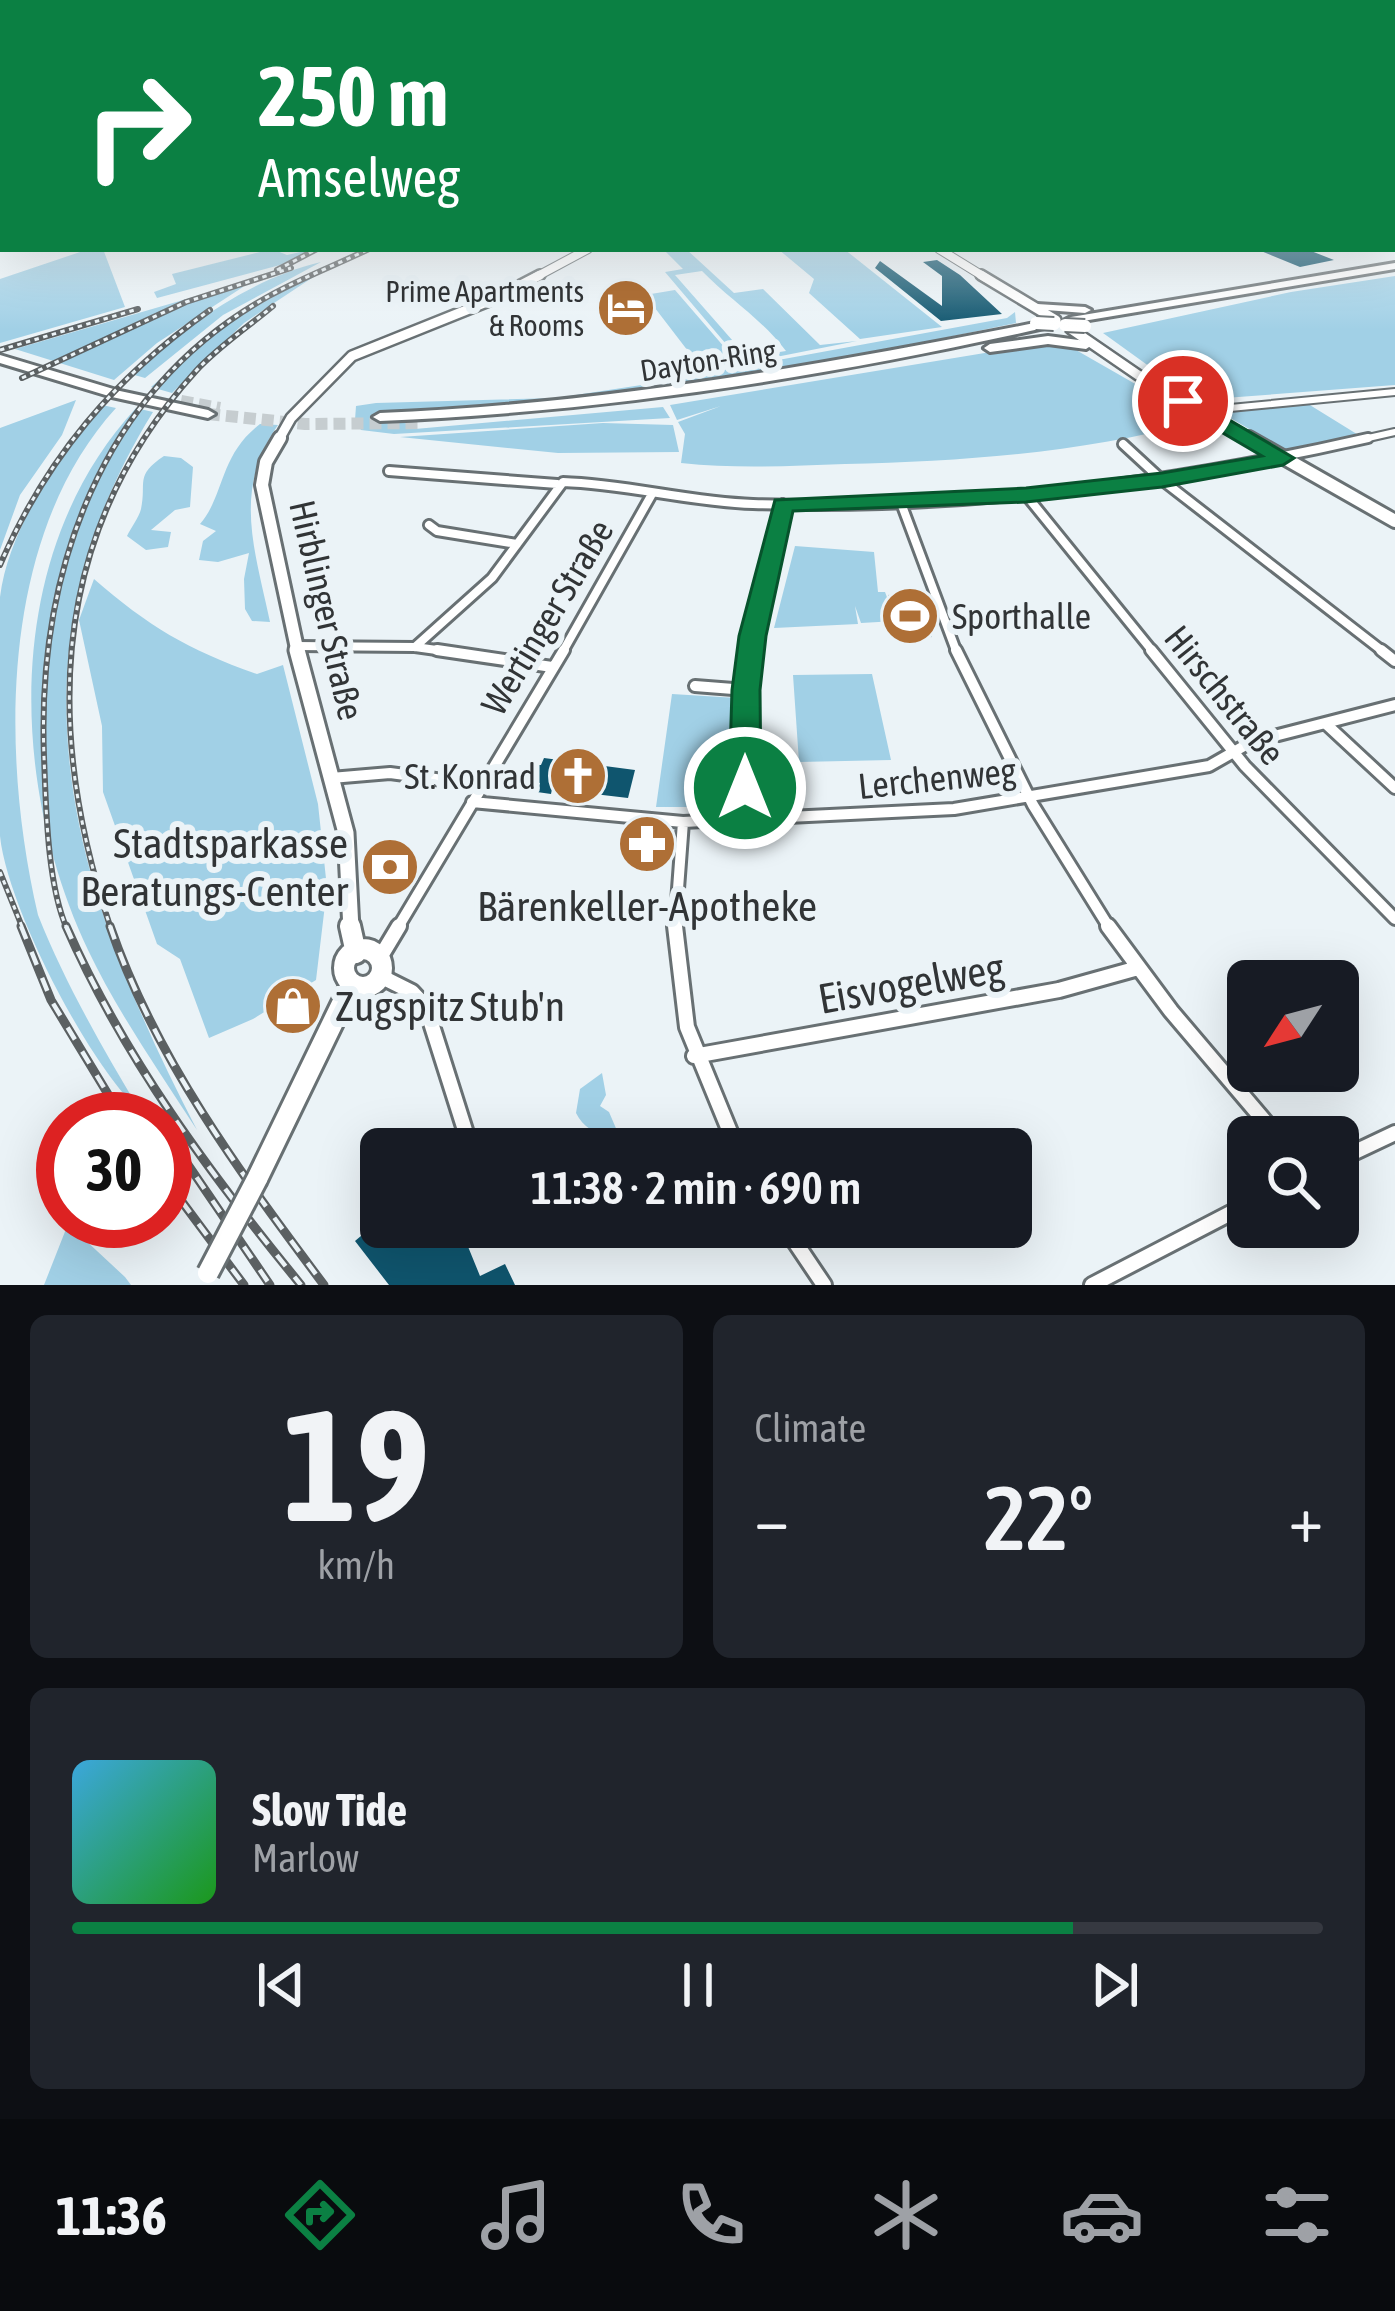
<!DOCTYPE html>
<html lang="en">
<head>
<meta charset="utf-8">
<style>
  body { margin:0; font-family:"Asap Condensed",sans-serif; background:#20242c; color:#f1f3f6; height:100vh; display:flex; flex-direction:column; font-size:45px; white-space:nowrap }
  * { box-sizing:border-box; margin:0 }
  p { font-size:39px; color:#9ea1a6 }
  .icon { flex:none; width:66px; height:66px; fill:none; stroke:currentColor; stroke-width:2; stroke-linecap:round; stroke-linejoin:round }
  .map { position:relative; height:1285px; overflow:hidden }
  .side { display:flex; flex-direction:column; gap:30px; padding:30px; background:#0d0f14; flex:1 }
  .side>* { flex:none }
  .banner { position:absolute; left:0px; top:0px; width:1395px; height:252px; box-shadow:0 12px 48px #0002; background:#0b8043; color:#fff; overflow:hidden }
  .needle { width:78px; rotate:234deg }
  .fabs { position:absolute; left:1227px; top:960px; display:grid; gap:24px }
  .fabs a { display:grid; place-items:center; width:132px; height:132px; border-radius:18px; background:#171b24; box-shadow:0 12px 48px #0002; font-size:60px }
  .speed { position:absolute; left:36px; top:1092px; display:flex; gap:24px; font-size:60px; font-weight:700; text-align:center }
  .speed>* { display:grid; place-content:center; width:156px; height:156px; border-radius:50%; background:#171b24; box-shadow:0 12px 48px #0002; line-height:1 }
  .speed .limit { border:18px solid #d22; background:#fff; color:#111 }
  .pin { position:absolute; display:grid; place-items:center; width:102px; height:102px; color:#fff; margin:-51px; border:6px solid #fff; border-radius:50%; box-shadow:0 3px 12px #0007 }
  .me { position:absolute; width:132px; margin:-66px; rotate:0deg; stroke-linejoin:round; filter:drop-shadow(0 0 9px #0008) }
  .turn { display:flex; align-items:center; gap:42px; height:252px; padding:0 60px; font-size:54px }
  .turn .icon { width:156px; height:156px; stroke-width:2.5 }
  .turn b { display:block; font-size:84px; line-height:102px }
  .big { font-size:90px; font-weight:600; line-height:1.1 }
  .side .card { flex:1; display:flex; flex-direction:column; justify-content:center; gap:18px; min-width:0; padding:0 42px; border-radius:18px; background:#20242c }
  .side .dial { align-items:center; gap:0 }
  .dial b { font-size:156px; line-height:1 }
  .song { display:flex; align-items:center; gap:36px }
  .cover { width:144px; height:144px; border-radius:18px; background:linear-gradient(135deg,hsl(200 70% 55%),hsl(120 70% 35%)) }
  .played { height:12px; border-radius:6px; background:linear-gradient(90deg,#0b8043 80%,#363941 80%) }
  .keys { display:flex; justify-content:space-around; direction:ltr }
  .heat { display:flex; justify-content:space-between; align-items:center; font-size:66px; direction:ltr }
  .side .tiles { flex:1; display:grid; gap:30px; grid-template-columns:1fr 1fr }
  .card:last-child { grid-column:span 2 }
  .trip { position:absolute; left:360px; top:1128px; width:672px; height:120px; border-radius:18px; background:#171b24; box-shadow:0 12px 48px #0002; font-weight:600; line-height:120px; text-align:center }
  .tab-bar { display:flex; height:192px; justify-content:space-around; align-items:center; background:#090b0e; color:#9ea1a6 }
  .tab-bar .icon { width:84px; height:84px }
  .tab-bar .selected { color:#0b8043 }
  .tab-bar b { font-size:54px; color:#f1f3f6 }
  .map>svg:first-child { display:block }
  .green { fill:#a1d0e6; fill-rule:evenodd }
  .building { fill:#0f556e }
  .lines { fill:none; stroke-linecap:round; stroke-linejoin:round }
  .highway-tunnel { stroke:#c6cdd0; stroke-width:12; stroke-dasharray:12 6; stroke-linecap:butt }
  .street-far3-casing { stroke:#687073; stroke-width:10 }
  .street-far2-casing { stroke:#687073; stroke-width:14 }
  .street-far1-casing { stroke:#687073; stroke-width:16 }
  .street-casing { stroke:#687073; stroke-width:20 }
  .secondary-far4-casing { stroke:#687073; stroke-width:10 }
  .secondary-far3-casing { stroke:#687073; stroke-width:14 }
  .secondary-far2-casing { stroke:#687073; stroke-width:18 }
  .secondary-far1-casing { stroke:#687073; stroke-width:21 }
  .secondary-casing { stroke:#687073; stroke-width:26 }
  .highway-casing { stroke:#687073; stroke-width:6 }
  .street-far3 { stroke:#fff; stroke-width:6 }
  .street-far2 { stroke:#fff; stroke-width:8 }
  .street-far1 { stroke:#fff; stroke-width:10 }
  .street { stroke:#fff; stroke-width:14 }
  .secondary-far4 { stroke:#fff; stroke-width:8 }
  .secondary-far3 { stroke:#fff; stroke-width:9 }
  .secondary-far2 { stroke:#fff; stroke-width:12 }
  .secondary-far1 { stroke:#fff; stroke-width:15 }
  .secondary { stroke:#fff; stroke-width:20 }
  .highway { fill:#fff; fill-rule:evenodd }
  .rail-far1-casing { stroke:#5b6062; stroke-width:6 }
  .rail-casing { stroke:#5b6062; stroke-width:9 }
  .rail-far1 { stroke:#ebf3f7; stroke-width:3; stroke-dasharray:4.5; stroke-linecap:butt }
  .rail { stroke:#ebf3f7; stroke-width:4.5; stroke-dasharray:14; stroke-linecap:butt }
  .secondary-bridge-casing { stroke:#687073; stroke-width:26; stroke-linecap:butt }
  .highway-bridge-casing { stroke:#687073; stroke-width:16; stroke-linecap:butt }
  .secondary-bridge { stroke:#fff; stroke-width:20 }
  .highway-bridge { stroke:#fff; stroke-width:12 }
  .route { fill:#0b8043; stroke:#07532c; stroke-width:3 }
  .labels { text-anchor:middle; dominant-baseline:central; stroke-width:12; stroke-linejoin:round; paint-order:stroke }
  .far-poi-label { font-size:30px; fill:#313436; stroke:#ebf3f7; text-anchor:end }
  .far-street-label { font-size:30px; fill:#313436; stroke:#ebf3f7 }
  .street-label { font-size:36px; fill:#313436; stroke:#ebf3f7 }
  .poi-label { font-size:36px; fill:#313436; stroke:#ebf3f7; text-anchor:start }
  .near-poi-label { font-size:42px; fill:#313436; stroke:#ebf3f7; text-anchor:end }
  .near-street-label { font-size:42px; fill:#313436; stroke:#ebf3f7 }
</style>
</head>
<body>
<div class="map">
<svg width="1395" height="1285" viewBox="0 0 1395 1285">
  <rect width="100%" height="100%" fill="#ebf3f7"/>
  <path class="green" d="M89,249H103L125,307L0,343V279Z
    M272,249L287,255L314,249L280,265L157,298L154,292L176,284L172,274Z
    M663,249H686L734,293L763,289L820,345L857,341L755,361L737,357L665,272L683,269ZM702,271C730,300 761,318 786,351L747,357L675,275Z
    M778,249H844L942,327L860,339L809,293L814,279Z
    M321,262L223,315L145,378L131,374C188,325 247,280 321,262Z
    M330,266L244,323L172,393L151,387L227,322Z
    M1395,276V385L1225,398L1189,395L1103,333L1291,292Z
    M238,284L243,287L157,343L114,380L15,349Z
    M675,290L738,363L701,368L645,295Z
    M1015,312L1016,323L795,369L665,389L659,382L1007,318Z
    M1046,343L1076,350L1200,421C1082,453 967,461 845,464C789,466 737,469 681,463L685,434L678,422L721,406L677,420L670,405Z
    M648,384L653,391L475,409L379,412L376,421H417L415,429L663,407L670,418L394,434L361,430L355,420L356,406L376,403L556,398Z
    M76,400L62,435L20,495L0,550V428Z
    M1305,402L1360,436L1289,452L1220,412Z
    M102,405L116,408C0,535 0,752 38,915C65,983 102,1047 140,1111C88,1064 7,906 0,836C0,794 0,749 0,707C0,672 0,633 0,597C9,527 59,458 102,405Z
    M136,408L153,412C0,659 72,889 197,1130C159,1071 118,1013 88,950C8,781 3,552 136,408Z
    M603,423L673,425L679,452L558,453L400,437Z
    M260,424L278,425C232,490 255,550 270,622L252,621L245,609L244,579L249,553L218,562L199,560L203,541L216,531L200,524C225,495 219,455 260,424Z
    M164,456L181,458L193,467L190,507L175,510L151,530L171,532L168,547L146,550L127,536C131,528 139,517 141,509C147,482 134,476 164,456Z
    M795,546L874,552L878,592H885L896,621L861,623L855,606L858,624L774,628Z
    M94,579C148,626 188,650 257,674L283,665L318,804L327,888L316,980L253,1019L209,1038L180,959L157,944L103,792L102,726L79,620Z
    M872,674L891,760L799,762L793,675Z
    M672,694L737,698L730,807H656Z
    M602,1073L606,1095L600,1106L609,1112L618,1133C599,1137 585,1130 576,1113L580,1089Z
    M68,1224L125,1277L131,1285H44Z"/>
  <path class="building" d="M1256,249H1306L1334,260L1300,267Z
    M937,260L960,275L1002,314L941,321L875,268L880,261L942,306V276L923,262Z
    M914,593L932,637L905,639L888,595Z
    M544,758L635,770L628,798L552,789L551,794L537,792L540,783L527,782L522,775L534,765H541Z
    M385,853L410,859L397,881L371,875Z
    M381,1219V1227H460L480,1276L505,1264L515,1285H389L355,1241Z"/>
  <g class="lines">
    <path class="highway-tunnel" d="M181,401L220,408
      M208,414L305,424L421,423"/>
    <defs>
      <path id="street-far3" d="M1199,411L1395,392
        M1355,441L1395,432"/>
      <path id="street-far2" d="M1123,444L1162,480L1385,653
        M389,471L557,484
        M1026,495L1154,653
        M901,503L957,653
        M429,525L437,531L517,544
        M295,646L415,647L458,653
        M415,647L492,578L563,482C627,484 689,502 753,504C960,511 1167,484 1368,438
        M562,653L652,494
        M751,653L783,504"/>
      <path id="street-far1" d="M437,650L552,667
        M956,650L1033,805L1110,929
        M1151,650L1245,766L1395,919
        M1381,650L1395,661
        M695,686L746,690
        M1325,723L1395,788
        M331,778L390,773L481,785
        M472,802L683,822L954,809L1209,766L1251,742L1395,705
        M745,821L751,650
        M397,929L564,650
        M675,929L683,822"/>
      <path id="street" d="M675,926L687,1027L737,1149
        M1108,926L1171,1011L1278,1137
        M381,956L399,926
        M380,976L412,992L426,1007L471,1149
        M694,1056L1059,990L1138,968
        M1338,1160L1395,1133
        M498,1227L502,1237
        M785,1227L824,1285
        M1092,1285L1248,1204"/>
      <path id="secondary-far4" d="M939,249L986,278
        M534,278L588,249"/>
      <path id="secondary-far3" d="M981,275L1056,320
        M1071,329L1138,375L1254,441
        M278,441L291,418L352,356L494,299L540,275"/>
      <path id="secondary-far2" d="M280,438L266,462L262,485L298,653
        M1249,438L1395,521"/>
      <path id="secondary-far1" d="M297,650L346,833L351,929"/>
      <path id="secondary" d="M350,926L356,953
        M344 968a19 19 0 1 1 38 0a19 19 0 1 1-38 0Z
        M257,1179L351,985"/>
      <path id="highway" d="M1395,263V269L1071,323L1065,320L1071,317Z
        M1037,304L1085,307L1091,310L1085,313L1033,309L1031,307Z
        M1040,322L1046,326L1044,328C826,377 604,412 380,421L373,417L380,413C603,404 821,365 1040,322Z
        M1048,336L1086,341L1092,345L1086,349L1048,344L990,352L984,348L990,344Z
        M0,355L120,391L208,410L215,414L208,418L112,397L0,363Z"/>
    </defs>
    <use href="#street-far3" class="street-far3-casing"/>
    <use href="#street-far2" class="street-far2-casing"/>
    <use href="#street-far1" class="street-far1-casing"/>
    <use href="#street" class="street-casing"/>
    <use href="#secondary-far4" class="secondary-far4-casing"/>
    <use href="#secondary-far3" class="secondary-far3-casing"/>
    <use href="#secondary-far2" class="secondary-far2-casing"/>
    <use href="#secondary-far1" class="secondary-far1-casing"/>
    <use href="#secondary" class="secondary-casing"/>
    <use href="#highway" class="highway-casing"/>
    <use href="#street-far3" class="street-far3"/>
    <use href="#street-far2" class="street-far2"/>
    <use href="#street-far1" class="street-far1"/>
    <use href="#street" class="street"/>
    <use href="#secondary-far4" class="secondary-far4"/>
    <use href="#secondary-far3" class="secondary-far3"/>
    <use href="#secondary-far2" class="secondary-far2"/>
    <use href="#secondary-far1" class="secondary-far1"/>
    <use href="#secondary" class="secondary"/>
    <use href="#highway" class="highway"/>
    <defs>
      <path id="rail-far1" d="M277,270L317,249
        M0,350L138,309
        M22,378L186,302L291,268
        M0,565C46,458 115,377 210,310
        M0,872L23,929
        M67,929C47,884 46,806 44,757C37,573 100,390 269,296C301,278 336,265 369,249
        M111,929C44,730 48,534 196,371C218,347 248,327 273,306"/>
      <path id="rail" d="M21,926L51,1000L123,1119
        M66,926C124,1058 210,1174 301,1285
        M110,926C155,1058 241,1174 324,1285
        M165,1131L270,1285
        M165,1179L244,1285"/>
    </defs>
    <use href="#rail-far1" class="rail-far1-casing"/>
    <use href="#rail" class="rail-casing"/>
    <use href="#rail-far1" class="rail-far1"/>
    <use href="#rail" class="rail"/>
    <defs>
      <path id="secondary-bridge" d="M208,1273L257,1179"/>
      <path id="highway-bridge" d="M1036,323L1054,324
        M1065,325L1085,326"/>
    </defs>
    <use href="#secondary-bridge" class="secondary-bridge-casing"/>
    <use href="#highway-bridge" class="highway-bridge-casing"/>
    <use href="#secondary-bridge" class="secondary-bridge"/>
    <use href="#highway-bridge" class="highway-bridge"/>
  </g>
  <linearGradient id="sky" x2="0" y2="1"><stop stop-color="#76b8e5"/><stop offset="0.45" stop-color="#f6fafb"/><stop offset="1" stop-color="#f6fafb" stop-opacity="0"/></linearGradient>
  <rect width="1395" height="330" fill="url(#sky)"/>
  <path class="route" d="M1175,397H1190L1294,458L1283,465L1162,487L1026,502L793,511L766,636L760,690L761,788L756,796H734L729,788L732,690L739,636L775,500L1026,488L1162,473L1262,456L1175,405Z"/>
  <defs>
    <symbol id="hotel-disc" viewBox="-11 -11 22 22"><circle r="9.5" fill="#ae6f36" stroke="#ebf3f7"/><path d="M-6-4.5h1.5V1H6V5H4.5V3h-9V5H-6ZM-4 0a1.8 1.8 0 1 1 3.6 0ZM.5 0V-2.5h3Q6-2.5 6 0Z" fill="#fff"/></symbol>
    <symbol id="stadium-disc" viewBox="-11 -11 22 22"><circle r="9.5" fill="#ae6f36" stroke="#ebf3f7"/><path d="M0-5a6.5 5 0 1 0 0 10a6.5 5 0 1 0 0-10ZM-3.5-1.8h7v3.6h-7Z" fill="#fff"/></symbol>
    <symbol id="church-disc" viewBox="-11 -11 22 22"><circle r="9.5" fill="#ae6f36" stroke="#ebf3f7"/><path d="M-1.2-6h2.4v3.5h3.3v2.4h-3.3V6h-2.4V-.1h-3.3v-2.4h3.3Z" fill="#fff"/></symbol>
    <symbol id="pharmacy-disc" viewBox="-11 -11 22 22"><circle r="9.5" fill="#ae6f36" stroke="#ebf3f7"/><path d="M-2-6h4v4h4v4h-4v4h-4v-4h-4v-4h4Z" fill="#fff"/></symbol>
    <symbol id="bank-disc" viewBox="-11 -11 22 22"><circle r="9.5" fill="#ae6f36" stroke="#ebf3f7"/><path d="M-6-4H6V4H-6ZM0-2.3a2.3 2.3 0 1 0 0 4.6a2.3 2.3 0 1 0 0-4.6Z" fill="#fff"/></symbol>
    <symbol id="shop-disc" viewBox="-11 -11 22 22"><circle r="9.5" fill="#ae6f36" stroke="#ebf3f7"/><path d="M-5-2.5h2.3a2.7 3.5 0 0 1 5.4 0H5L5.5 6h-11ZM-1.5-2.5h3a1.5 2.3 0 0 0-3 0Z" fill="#fff"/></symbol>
  </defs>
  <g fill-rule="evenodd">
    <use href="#hotel-disc" x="593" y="275" width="66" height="66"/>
    <use href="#stadium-disc" x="877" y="583" width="66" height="66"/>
    <use href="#church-disc" x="545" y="743" width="66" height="66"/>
    <use href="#pharmacy-disc" x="614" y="811" width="66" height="66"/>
    <use href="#bank-disc" x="357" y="834" width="66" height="66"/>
    <use href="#shop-disc" x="260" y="973" width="66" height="66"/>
  </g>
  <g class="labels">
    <g class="far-poi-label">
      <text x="584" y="291">Prime Apartments<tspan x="584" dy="34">&amp; Rooms</tspan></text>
    </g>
    <g class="far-street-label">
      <text transform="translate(708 360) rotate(-9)">Dayton-Ring</text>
    </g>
    <g class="street-label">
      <text transform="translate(327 610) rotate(77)">Hirblinger Straße</text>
      <text transform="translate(547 617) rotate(-59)">Wertinger Straße</text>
      <text transform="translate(1225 695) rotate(51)">Hirschstraße</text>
      <text transform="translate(937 778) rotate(-6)">Lerchenweg</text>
    </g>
    <g class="poi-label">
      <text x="952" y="616">Sporthalle</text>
      <text x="536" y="776" text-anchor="end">St. Konrad</text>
    </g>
    <g class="near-poi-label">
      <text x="348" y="843">Stadtsparkasse<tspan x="348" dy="48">Beratungs-Center</tspan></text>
      <text x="647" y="906" text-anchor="middle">Bärenkeller-Apotheke</text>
      <text x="335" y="1006" text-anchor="start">Zugspitz Stub'n</text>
    </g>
    <g class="near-street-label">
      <text transform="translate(911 983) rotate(-10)">Eisvogelweg</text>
    </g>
  </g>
</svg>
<div class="fabs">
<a><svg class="needle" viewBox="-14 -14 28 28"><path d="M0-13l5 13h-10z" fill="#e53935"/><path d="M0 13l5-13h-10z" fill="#9ea1a6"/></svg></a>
<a><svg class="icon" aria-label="search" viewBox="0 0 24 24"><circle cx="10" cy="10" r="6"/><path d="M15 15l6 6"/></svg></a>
</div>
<div class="speed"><div class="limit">30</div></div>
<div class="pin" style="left:1183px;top:401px;background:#d93025"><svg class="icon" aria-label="arrive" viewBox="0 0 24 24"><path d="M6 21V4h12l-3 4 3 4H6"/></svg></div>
<svg class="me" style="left:745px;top:788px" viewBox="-20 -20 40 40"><circle r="17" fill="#0b8043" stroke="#fff" stroke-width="3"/><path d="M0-11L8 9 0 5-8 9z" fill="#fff"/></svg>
<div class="trip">11:38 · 2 min · 690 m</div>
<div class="banner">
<div class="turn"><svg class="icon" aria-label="right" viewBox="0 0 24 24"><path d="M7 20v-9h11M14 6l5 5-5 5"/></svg><div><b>250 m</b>Amselweg</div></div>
</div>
</div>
<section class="side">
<div class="tiles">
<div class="card dial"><b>19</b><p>km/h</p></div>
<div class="card"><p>Climate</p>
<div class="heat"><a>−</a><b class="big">22°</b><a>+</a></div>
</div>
<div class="card">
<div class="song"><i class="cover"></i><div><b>Slow Tide</b><p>Marlow</p></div></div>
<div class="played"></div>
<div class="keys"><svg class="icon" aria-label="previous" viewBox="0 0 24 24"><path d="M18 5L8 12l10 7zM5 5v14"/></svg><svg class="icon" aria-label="pause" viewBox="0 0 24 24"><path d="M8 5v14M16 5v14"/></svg><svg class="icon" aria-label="next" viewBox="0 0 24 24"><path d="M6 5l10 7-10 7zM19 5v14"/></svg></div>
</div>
</div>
</section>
<nav class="tab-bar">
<b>11:36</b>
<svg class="icon selected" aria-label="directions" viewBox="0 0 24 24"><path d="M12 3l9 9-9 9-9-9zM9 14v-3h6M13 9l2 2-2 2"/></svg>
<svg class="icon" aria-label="music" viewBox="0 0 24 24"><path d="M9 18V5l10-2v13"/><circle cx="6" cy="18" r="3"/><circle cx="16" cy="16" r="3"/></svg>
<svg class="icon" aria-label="phone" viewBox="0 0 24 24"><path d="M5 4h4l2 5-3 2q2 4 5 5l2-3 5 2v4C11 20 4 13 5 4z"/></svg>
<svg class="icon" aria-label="climate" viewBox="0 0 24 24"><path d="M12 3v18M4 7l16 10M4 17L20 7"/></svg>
<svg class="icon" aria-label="car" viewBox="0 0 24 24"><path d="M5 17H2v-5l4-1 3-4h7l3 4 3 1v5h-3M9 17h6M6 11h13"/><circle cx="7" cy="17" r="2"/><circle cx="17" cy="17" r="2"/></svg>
<svg class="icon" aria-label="filters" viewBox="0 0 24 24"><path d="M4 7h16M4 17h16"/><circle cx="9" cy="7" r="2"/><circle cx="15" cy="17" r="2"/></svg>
</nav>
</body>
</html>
